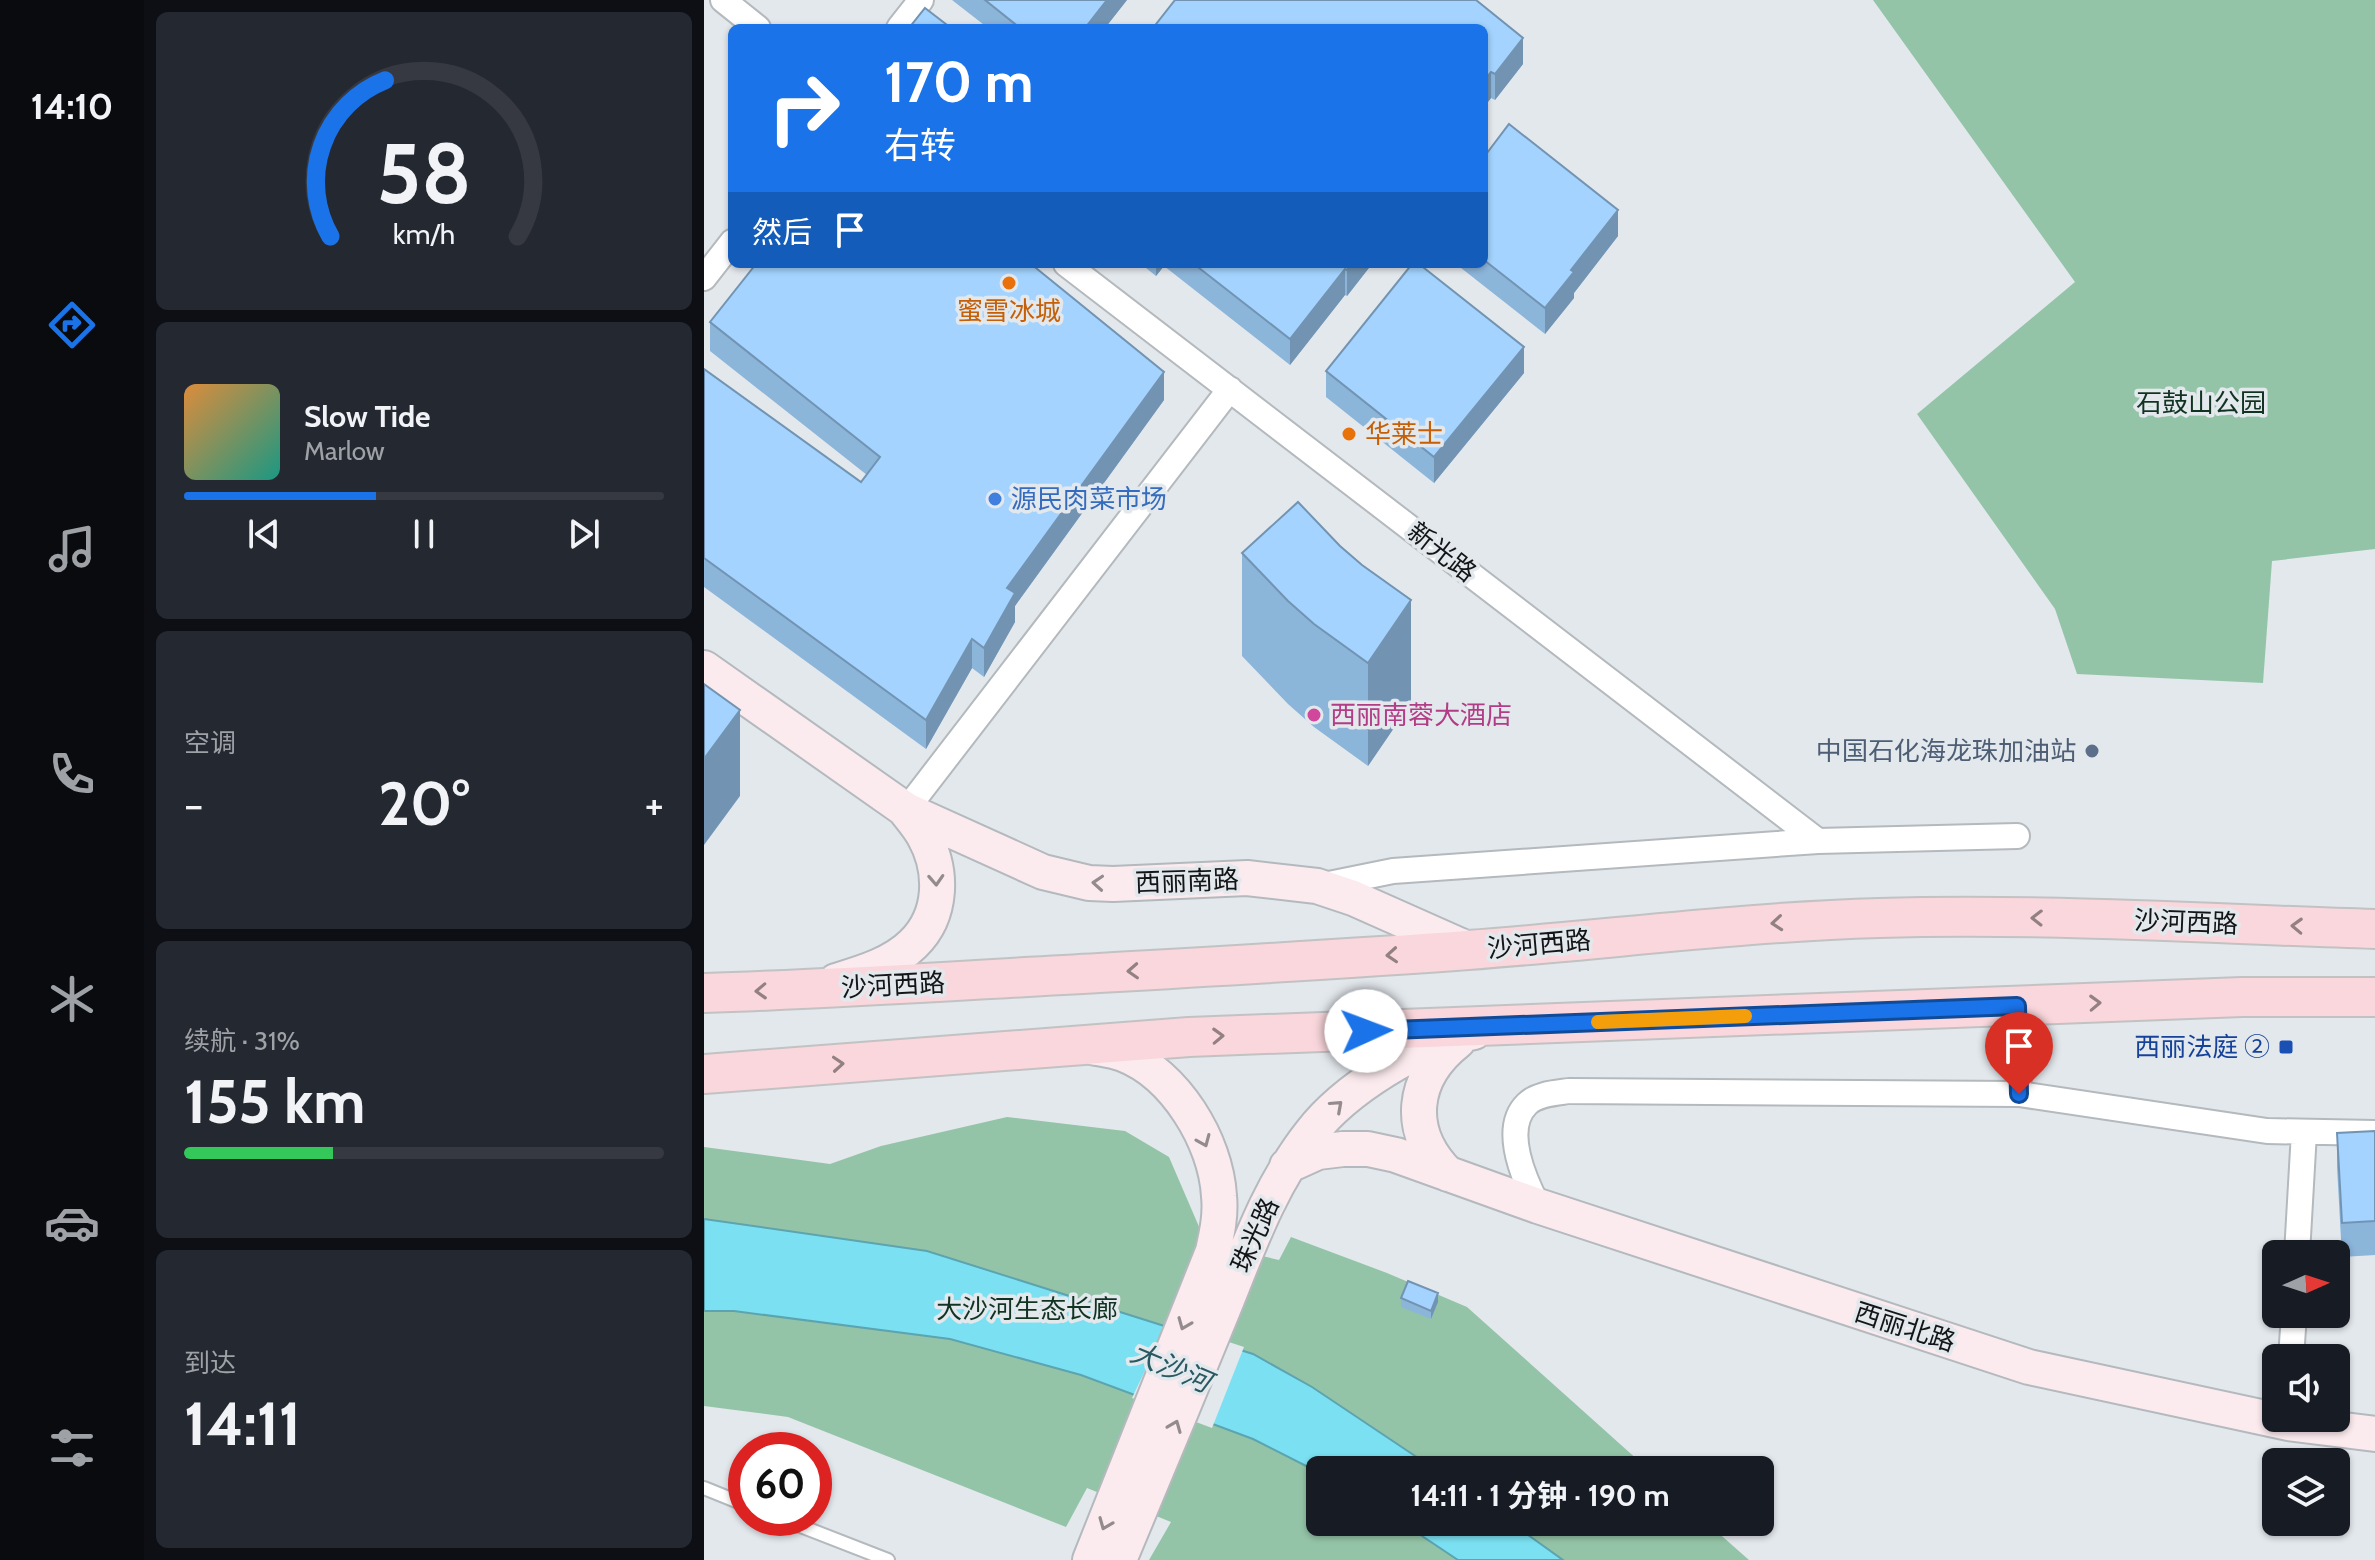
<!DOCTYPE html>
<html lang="zh">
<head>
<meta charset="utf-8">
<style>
  body { margin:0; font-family:Cabin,"Noto Sans SC",sans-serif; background:#242831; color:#f1f3f6; height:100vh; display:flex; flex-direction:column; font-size:30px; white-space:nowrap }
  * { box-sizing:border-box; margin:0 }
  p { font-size:26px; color:#9ea1a6 }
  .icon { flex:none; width:44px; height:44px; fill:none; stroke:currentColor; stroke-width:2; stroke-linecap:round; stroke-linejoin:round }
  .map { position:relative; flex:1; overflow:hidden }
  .sheet { display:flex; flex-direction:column; gap:12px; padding:12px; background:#0d0f14; width:560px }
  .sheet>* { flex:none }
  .hud { position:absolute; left:24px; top:24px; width:760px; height:244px; border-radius:12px; box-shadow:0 2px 6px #0004; background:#1a73e8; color:#fff; overflow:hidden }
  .needle { width:52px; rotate:87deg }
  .buttons { position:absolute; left:1558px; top:1240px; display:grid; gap:16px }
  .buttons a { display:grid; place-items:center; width:88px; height:88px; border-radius:12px; background:#171b24; box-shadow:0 2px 6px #0004; font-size:40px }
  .speed { position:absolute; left:24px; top:1432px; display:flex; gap:16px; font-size:40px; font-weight:700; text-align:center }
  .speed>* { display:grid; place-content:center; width:104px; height:104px; border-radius:50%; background:#171b24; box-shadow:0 2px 6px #0004; line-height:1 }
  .speed .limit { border:12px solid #d22; background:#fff; color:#111 }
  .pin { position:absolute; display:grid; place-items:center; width:68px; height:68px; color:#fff; margin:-82px -34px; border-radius:50% 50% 50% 0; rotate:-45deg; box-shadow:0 0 8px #0007 }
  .pin .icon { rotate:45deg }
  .me { position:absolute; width:88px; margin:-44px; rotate:88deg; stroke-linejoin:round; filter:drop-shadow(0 0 6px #0008) }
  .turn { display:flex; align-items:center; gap:28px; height:168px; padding:0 24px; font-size:36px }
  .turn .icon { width:104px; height:104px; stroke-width:2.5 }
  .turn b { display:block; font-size:56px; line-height:68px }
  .then { display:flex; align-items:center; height:76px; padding:0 24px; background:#0003; gap:16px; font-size:30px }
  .big { font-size:60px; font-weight:700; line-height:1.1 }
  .sheet .card { flex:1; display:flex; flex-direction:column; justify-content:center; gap:12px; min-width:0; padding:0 28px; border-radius:12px; background:#242831 }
  .sheet .dial { align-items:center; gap:0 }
  .dial svg { height:208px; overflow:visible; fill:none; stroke:#363941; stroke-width:7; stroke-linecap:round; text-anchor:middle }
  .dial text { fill:#f1f3f6; stroke:none }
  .song { display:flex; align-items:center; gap:24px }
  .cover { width:96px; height:96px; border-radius:12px; background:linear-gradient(135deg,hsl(30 70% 55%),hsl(170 70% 35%)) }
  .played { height:8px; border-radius:4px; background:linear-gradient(90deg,#1a73e8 40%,#363941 40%) }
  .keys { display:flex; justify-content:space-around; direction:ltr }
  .heat { display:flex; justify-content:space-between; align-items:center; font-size:44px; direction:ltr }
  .charge { height:12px; border-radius:6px; background:linear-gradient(90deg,#34c759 31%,#363941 0) }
  .trip { position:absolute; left:602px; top:1456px; width:468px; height:80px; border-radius:12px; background:#171b24; box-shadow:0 2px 6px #0004; font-weight:700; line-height:80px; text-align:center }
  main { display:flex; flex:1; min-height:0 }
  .menu { display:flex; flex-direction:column; width:144px; justify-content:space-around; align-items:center; background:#090b0e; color:#9ea1a6 }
  .menu .icon { width:56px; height:56px }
  .menu .current { color:#1a73e8 }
  .menu b { font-size:36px; color:#f1f3f6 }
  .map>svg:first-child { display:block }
  .green { fill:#94c4a7 }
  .water { fill:#7be1f2; stroke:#5ca4b0; stroke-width:2 }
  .pier { fill:#e3e8ed }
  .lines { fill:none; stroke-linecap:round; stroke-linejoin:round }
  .lane-casing { stroke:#b4b9bd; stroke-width:16 }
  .street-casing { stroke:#b4b9bd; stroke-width:28 }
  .secondary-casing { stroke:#b4b9bd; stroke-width:38 }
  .primary-casing { stroke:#c2c2c2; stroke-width:42 }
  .lane { stroke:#fff; stroke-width:12 }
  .street { stroke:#fff; stroke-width:24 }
  .secondary { stroke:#fcebee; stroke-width:34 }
  .primary { stroke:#fad7dc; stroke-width:38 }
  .wall { fill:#8cb5da }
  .shaded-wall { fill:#7294b2 }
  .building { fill:#a3d3fe; stroke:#7294b2; stroke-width:2 }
  .oneway { stroke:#938b8d }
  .oneway2 { stroke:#928083 }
  .route-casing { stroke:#114b97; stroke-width:20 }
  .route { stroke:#1a73e8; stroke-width:14 }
  .slow { stroke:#f59e0b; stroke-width:14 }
  .food-dot { fill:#e8710a; stroke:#e3e8ed; stroke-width:3 }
  .shop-dot { fill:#3f7fe0; stroke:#e3e8ed; stroke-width:3 }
  .hotel-dot { fill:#d1479c; stroke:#e3e8ed; stroke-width:3 }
  .service-dot { fill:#5c6f8a; stroke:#e3e8ed; stroke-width:3 }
  .transit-dot { fill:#1a4fb4; stroke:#e3e8ed; stroke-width:3 }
  .labels { text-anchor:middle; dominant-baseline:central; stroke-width:7; stroke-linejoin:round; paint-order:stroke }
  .food-label { font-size:26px; fill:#c56008; stroke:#e3e8ed }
  .park-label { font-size:26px; fill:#113321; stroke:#e3e8ed }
  .shop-label { font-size:26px; fill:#366cbe; stroke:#e3e8ed; text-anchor:start }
  .street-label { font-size:26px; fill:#131516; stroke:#e3e8ed }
  .hotel-label { font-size:26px; fill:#b23c85; stroke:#e3e8ed; text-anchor:start }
  .service-label { font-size:26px; fill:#4e5e75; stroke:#e3e8ed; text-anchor:end }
  .transit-label { font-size:26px; fill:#164399; stroke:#e3e8ed; text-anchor:end }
  .water-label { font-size:28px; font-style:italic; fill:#2b5961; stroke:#e3e8ed }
</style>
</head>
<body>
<main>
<nav class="menu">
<b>14:10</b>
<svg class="icon current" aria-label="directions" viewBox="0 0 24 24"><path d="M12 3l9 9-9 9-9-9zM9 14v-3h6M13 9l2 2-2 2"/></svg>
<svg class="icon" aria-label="music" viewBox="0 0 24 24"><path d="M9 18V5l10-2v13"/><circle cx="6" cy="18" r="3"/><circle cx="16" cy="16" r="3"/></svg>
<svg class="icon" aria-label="phone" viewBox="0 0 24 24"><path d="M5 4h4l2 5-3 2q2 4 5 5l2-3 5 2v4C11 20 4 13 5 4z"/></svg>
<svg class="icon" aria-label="climate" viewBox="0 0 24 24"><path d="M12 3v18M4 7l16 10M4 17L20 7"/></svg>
<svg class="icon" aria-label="car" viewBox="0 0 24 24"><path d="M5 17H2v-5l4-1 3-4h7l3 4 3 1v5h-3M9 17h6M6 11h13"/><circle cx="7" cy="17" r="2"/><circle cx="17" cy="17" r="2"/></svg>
<svg class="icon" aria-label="filters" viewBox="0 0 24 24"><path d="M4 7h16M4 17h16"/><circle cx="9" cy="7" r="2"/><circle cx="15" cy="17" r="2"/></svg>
</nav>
<section class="sheet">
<div class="card dial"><svg viewBox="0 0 100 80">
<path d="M14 69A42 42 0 1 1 86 69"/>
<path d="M14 69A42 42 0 0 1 35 9" stroke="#1a73e8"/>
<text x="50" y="56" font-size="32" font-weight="700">58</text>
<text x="50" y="72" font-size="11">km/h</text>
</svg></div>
<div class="card">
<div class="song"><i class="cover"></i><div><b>Slow Tide</b><p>Marlow</p></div></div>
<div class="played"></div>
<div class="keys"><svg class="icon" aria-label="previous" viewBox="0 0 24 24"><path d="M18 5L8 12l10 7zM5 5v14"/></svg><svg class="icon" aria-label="pause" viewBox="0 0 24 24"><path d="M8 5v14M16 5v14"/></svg><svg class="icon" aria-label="next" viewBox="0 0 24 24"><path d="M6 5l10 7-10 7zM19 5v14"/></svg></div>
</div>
<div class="card"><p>空调</p>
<div class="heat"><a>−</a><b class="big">20°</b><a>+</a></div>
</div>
<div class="card"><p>续航 · 31%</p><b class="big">155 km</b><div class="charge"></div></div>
<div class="card"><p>到达</p><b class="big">14:11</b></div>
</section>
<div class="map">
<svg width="1671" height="1560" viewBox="0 0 1671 1560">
  <rect width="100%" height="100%" fill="#e3e8ed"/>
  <path class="green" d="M1169,0H1671V549L1568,561L1559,683L1373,674L1351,609L1213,414L1371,282Z
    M303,1117L421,1131L465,1157L502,1243L575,1260L587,1237L683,1273L763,1307L945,1470H616V1522H1002L1045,1560H445L467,1522L383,1488L362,1527L84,1417L0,1406V1147L126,1164L177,1146Z"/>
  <path class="water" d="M0,1219L223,1251L549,1354L608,1387L732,1470H616V1473L549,1439L377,1375L246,1339L30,1311H0Z
    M697,1522H806L859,1560H754Z"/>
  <path class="pier" d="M464,1322L540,1347L508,1428L428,1398Z"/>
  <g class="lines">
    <defs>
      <path id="lane" d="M0,1488L42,1505
        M76,1518L184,1560"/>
      <path id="street" d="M19,0L54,28
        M195,28L217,0
        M362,264L1114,841
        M0,278L28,242
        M202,810L526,389
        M615,886L689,871L1114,841L1313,836
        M1313,1006L1315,1094
        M834,1206C821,1181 797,1129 823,1104C833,1094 851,1093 865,1091L1315,1094L1563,1131L1671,1133
        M1593,1254L1600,1132
        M1587,1358L1590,1314"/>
      <path id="secondary" d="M0,668L202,810L339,872L385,883L409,884L543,878L613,886L649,898L766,950
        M132,981C158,973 189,964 209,944C239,915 239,870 220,836C215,827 208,819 202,811
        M583,1166L614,1152L639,1149H664L692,1155L834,1206L1325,1367L1584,1423L1671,1434
        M744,1174C701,1131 707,1078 754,1041
        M386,1560L509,1251C513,1233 517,1215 515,1196C512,1141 471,1074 419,1054C409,1050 398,1049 388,1047
        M415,1560C450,1477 484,1395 518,1312C543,1251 565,1186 607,1133C640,1090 716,1042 770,1032"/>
      <path id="primary" d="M0,993C132,989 263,980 395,973C518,966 641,959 764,950C901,940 1038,922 1175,918C1340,913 1506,924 1671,929
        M0,1074L485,1037L1538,997H1671"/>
    </defs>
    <use href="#lane" class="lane-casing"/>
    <use href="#street" class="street-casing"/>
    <use href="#secondary" class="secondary-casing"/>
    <use href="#primary" class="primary-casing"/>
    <use href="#lane" class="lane"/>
    <use href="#street" class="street"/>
    <use href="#secondary" class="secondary"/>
    <use href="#primary" class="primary"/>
  </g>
  <path class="wall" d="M248,0H423L401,28H284Z
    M780,28L819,64L791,100L787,98L780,107Z
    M780,157L914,236L870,293V298L841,334L752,264H780Z
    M437,264H668L643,296L641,295L586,365L460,266L452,276Z
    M6,322L460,400L311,606V622L280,677L268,668L222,749L0,587V369L157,482L163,475L6,351Z
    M622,371L820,373L730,483L622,397Z
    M594,502L707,703L664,766L610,727L584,704L538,656V553Z
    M1671,1131V1255L1638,1257L1633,1167V1133Z
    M697,1298L734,1302L727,1319L697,1307Z"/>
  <path class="shaded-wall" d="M403,0H423L401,28H381Z
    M819,38V64L791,100V74Z
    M787,72V98L780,107V81Z
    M914,210V236L870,293V298L841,334V308L867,270Z
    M452,264H460V266L452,276Z
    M648,264H668L643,296V270Z
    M641,269V295L586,365V339Z
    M820,347V373L730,483V457Z
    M460,372V400L311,606V622L280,677V648L303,588Z
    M707,600V703L664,766V663Z
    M268,639V668L222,749V720Z
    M36,710V796L0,845V759Z
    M734,1293V1302L727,1319V1311Z"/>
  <path class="building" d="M281,0H403L381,28H316Z
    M471,0H772L819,38L791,74L787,72L780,81V28H449Z
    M221,8L247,28H205Z
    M805,124L914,210L867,270L870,272L841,308L780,260V157Z
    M52,264H327L460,372L303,588L311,593L280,648L268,639L222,720L0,558V369L157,482L176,457L6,322Z
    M490,264H648L643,270L641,269L586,339Z
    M708,264H715L820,347L730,457L622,371Z
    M594,502L636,546L658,565L707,600L664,663L610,624L584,601L538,553Z
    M0,684L36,710L0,759Z
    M1671,1131V1221L1638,1223L1633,1133Z
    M704,1281L734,1293L727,1311L697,1298Z"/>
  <defs><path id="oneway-chevron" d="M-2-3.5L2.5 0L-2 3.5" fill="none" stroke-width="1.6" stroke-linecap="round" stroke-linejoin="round" transform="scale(2)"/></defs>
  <g class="oneway">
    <use href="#oneway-chevron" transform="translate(232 880) rotate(87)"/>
    <use href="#oneway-chevron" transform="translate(394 883) rotate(-176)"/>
    <use href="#oneway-chevron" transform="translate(633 1106) rotate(-42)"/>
    <use href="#oneway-chevron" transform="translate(500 1141) rotate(67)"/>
    <use href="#oneway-chevron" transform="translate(480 1324) rotate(112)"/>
    <use href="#oneway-chevron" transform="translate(471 1426) rotate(-68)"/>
    <use href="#oneway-chevron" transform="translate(401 1524) rotate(112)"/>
  </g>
  <g class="oneway2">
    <use href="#oneway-chevron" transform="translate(1333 918) rotate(-179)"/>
    <use href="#oneway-chevron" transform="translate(1073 923) rotate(175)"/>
    <use href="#oneway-chevron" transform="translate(1593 926) rotate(-178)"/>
    <use href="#oneway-chevron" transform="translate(688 955) rotate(176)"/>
    <use href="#oneway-chevron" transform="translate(429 971) rotate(177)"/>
    <use href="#oneway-chevron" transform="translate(57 991) rotate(178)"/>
    <use href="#oneway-chevron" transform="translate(1391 1003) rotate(-2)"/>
    <use href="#oneway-chevron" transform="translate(514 1036) rotate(-2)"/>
    <use href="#oneway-chevron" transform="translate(134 1064) rotate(-4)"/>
  </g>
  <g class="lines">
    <defs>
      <path id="route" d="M662,1031L1313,1006L1315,1094"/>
    </defs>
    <use href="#route" class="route-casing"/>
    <use href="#route" class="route"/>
    <path class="slow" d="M894,1022L1041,1016"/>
  </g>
  <g class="food-dot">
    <circle cx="305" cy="283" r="8"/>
    <circle cx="645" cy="434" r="8"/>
  </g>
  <circle class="shop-dot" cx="291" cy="499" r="8"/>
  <circle class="hotel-dot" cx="610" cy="715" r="8"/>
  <circle class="service-dot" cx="1388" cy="751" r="8"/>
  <rect class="transit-dot" x="1574" y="1039" width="16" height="16" rx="4"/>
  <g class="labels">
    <g class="food-label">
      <text x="305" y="311">蜜雪冰城</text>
      <text x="661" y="434" text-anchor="start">华莱士</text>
    </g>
    <g class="park-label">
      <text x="1497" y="403">石鼓山公园</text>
      <text x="323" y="1309">大沙河生态长廊</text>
    </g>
    <g class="shop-label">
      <text x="307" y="499">源民肉菜市场</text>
    </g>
    <g class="street-label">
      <text transform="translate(738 552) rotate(38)">新光路</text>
      <text transform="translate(483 881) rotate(-2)">西丽南路</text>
      <text transform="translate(1482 922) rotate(2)">沙河西路</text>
      <text transform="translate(835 944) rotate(-5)">沙河西路</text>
      <text transform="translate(189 985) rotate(-3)">沙河西路</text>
      <text transform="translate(551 1235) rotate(-66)">珠光路</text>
      <text transform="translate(1201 1327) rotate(18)">西丽北路</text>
    </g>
    <g class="hotel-label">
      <text x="626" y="715">西丽南蓉大酒店</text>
    </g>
    <g class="service-label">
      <text x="1372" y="751">中国石化海龙珠加油站</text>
    </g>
    <g class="transit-label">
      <text x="1566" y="1047">西丽法庭 ②</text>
    </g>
    <g class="water-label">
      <text transform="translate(467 1367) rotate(23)">大沙河</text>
    </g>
  </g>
</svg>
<div class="buttons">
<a><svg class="needle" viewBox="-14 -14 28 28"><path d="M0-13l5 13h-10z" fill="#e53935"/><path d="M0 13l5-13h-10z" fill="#9ea1a6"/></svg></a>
<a><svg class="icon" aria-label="sound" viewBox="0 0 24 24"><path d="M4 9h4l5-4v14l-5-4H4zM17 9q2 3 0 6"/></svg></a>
<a><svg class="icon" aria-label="layers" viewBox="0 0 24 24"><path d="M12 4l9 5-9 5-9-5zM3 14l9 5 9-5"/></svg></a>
</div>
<div class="speed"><div class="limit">60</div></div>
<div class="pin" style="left:1315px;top:1094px;background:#d93025"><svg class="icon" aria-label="arrive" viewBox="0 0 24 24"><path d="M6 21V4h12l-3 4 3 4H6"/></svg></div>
<svg class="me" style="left:662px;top:1031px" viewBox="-20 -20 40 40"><circle r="19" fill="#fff"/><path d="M0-13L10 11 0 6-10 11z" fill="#1a73e8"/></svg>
<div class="trip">14:11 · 1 分钟 · 190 m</div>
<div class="hud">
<div class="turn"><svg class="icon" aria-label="right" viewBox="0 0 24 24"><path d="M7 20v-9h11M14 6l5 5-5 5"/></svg><div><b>170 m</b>右转</div></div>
<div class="then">然后<svg class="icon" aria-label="arrive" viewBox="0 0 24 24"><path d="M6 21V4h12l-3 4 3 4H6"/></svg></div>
</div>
</div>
</main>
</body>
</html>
